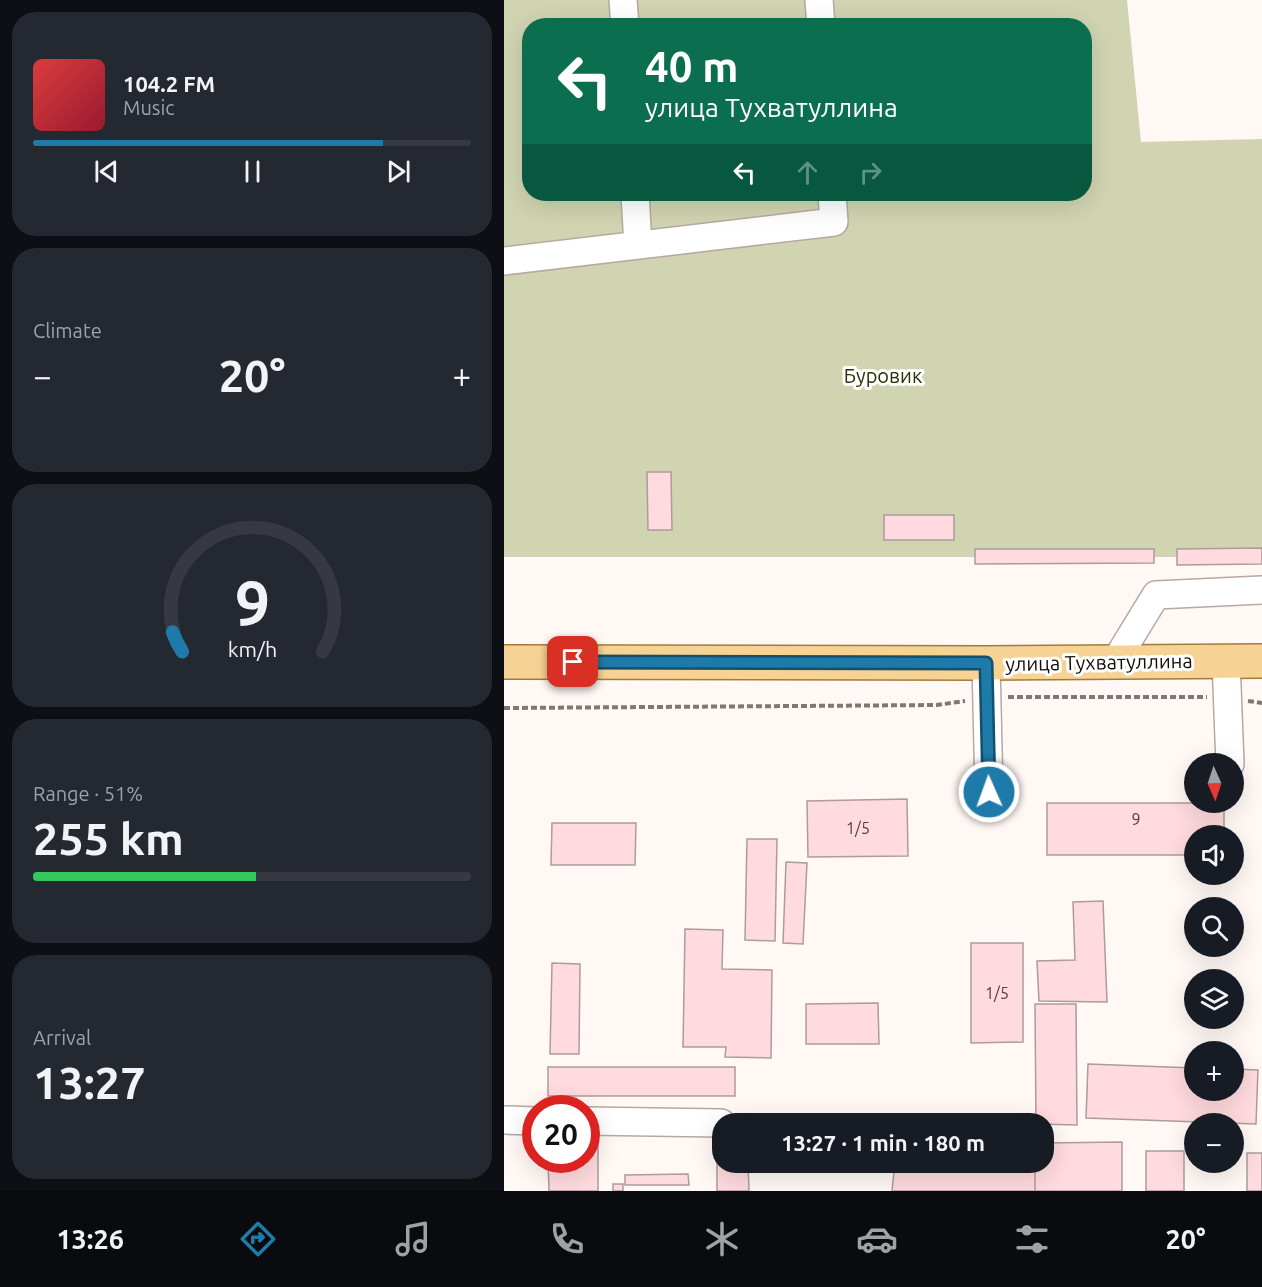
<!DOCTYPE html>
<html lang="en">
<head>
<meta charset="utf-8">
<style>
  body { margin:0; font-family:Ubuntu,sans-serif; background:#242831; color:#f1f3f6; height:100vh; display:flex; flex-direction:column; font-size:22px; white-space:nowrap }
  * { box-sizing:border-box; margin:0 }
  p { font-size:20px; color:#9ea1a6 }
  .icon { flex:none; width:33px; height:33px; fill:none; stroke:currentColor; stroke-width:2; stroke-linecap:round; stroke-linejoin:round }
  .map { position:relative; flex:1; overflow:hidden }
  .side { display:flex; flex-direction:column; gap:12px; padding:12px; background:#0d0f14; width:504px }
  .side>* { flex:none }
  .guide { position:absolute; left:18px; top:18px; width:570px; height:183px; border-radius:24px; box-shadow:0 6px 24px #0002; background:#0b6e4f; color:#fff; overflow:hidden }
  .needle { width:39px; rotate:177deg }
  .tools { position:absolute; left:680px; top:753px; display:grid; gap:12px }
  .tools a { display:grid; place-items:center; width:60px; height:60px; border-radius:50%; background:#171b24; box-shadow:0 6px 24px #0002; font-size:30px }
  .speed { position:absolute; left:18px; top:1095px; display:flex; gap:12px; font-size:30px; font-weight:700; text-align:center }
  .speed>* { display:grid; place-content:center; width:78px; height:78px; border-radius:50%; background:#171b24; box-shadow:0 6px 24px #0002; line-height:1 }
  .speed .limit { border:9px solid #d22; background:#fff; color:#111 }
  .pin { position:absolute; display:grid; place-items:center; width:51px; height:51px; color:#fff; margin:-26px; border-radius:12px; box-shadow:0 3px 9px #0006 }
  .me { position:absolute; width:66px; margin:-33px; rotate:358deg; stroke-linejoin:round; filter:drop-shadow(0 0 4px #0008) }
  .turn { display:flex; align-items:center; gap:21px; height:126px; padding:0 24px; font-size:27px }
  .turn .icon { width:78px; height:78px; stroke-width:2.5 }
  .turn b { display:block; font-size:42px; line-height:51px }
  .lanes { display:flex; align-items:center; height:57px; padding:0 24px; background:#0003; justify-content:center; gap:30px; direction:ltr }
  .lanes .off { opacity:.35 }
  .big { font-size:45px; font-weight:600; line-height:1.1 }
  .side .tile { flex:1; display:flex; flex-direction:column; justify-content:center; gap:9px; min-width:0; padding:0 21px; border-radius:24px; background:#242831 }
  .side .dial { align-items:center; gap:0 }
  .dial svg { height:156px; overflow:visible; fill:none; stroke:#363941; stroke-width:7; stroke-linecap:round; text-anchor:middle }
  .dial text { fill:#f1f3f6; stroke:none }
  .song { display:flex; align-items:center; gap:18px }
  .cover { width:72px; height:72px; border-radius:9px; background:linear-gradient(135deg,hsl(0 70% 55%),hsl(350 70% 35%)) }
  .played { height:6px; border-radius:3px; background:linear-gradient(90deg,#1e7aa8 80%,#363941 80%) }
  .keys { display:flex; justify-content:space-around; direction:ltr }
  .heat { display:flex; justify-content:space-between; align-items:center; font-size:33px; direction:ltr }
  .charge { height:9px; border-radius:4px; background:linear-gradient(90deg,#34c759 51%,#363941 0) }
  .trip { position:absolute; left:208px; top:1113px; width:342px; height:60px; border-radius:24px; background:#171b24; box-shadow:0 6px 24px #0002; font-weight:600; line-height:60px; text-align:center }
  .dock { display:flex; height:96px; justify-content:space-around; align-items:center; background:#090b0e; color:#9ea1a6 }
  .dock .icon { width:42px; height:42px }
  .dock .active { color:#1e7aa8 }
  .dock b { font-size:27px; color:#f1f3f6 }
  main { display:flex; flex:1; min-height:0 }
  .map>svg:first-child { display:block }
  .green { fill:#d0d4b1; fill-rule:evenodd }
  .building { fill:#ffdade; stroke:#ad9b9d; stroke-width:1.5 }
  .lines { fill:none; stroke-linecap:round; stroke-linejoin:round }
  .minor-casing { stroke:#b8a8a1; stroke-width:30 }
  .major-casing { stroke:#a37b37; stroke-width:36 }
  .path { stroke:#7e7875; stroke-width:4; stroke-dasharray:6 3; stroke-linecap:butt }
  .minor { stroke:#fff; stroke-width:27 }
  .major { stroke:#f6d395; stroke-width:33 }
  .route-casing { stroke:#144f6d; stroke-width:15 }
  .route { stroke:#1e7aa8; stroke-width:10 }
  .labels { text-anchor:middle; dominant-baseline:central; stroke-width:6; stroke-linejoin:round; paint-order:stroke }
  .number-label { font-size:16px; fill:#4e4140 }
  .park-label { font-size:20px; fill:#2d2f06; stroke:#fff }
  .street-label { font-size:20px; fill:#130e0b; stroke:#fff }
</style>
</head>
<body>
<main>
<section class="side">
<div class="tile">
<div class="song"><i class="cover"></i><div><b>104.2 FM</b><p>Music</p></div></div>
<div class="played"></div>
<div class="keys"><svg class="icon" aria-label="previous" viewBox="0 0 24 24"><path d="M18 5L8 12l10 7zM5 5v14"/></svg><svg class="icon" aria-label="pause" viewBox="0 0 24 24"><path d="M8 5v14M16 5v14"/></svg><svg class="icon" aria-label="next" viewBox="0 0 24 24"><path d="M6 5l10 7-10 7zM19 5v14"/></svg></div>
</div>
<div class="tile"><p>Climate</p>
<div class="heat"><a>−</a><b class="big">20°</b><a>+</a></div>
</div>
<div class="tile dial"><svg viewBox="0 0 100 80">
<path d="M14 69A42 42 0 1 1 86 69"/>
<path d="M14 69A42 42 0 0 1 9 59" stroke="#1e7aa8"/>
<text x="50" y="56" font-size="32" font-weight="700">9</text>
<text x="50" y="72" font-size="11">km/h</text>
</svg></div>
<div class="tile"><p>Range · 51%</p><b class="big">255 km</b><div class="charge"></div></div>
<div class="tile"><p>Arrival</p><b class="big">13:27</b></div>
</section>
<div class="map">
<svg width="758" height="1191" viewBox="0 0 758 1191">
  <rect width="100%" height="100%" fill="#fff8f5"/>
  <path class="green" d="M0,0H623L637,142L758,139V557H0ZM26,26H580V194H26Z"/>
  <path class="building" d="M143,472H167L168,530H144Z
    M380,515H450V540H380Z
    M758,548V564L673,565V549Z
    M471,549H650V563L471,564Z
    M403,799L404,856L304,857L303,801Z
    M543,803H720V836H690V855H543Z
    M48,823H132L131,865H47Z
    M243,839H273L271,941L241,940Z
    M282,862L303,863L299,944L279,943Z
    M599,901L603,1002L535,1001L533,961L571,960L569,902Z
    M181,929L219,930L218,969L268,970L267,1058L221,1057L222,1047H179Z
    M467,943H519V1042L467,1043Z
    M48,963L76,964L75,1054H46Z
    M374,1003L375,1044H302V1004Z
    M531,1004H572L573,1125L532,1124Z
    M584,1064L690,1068V1090H729V1069L754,1070L752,1124L582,1118Z
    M44,1067H231V1096H44Z
    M82,1142H94V1191H45L44,1160H82Z
    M618,1142V1191H531V1162H540V1143Z
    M642,1151H680V1191H642Z
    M213,1153H219V1162H244L245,1191H213Z
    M743,1153H758V1191H743Z
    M391,1162H463L531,1169V1191H388Z
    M184,1174L185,1185H121V1175Z
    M109,1184H119V1191H109Z"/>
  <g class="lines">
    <defs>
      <path id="minor" d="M119,0L121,26
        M315,0L317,26
        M131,194L134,245
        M0,261L330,222L328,194
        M722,661L726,764
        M611,662L652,595L758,590
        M482,663L485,792
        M0,1120L32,1121
        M82,1121L217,1123"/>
      <path id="major" d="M0,662L482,663L758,661"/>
    </defs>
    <use href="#minor" class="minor-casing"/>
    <use href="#major" class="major-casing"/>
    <path class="path" d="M504,697H703
      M744,701L758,703
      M0,708L433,705L461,701"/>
    <use href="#minor" class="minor"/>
    <use href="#major" class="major"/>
  </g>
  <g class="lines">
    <defs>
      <path id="route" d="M69,662L482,663L485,792"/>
    </defs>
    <use href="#route" class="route-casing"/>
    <use href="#route" class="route"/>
  </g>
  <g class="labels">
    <g class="number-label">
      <text x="632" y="819">9</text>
      <text x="354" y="828">1/5</text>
      <text x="493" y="993">1/5</text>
    </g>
    <g class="park-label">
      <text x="379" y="375">Буровик</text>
    </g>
    <g class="street-label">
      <text transform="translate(595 662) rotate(-1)">улица Тухватуллина</text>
    </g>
  </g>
</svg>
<div class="tools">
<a><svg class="needle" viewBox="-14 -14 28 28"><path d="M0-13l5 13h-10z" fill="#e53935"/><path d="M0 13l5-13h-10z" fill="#9ea1a6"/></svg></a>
<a><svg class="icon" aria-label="sound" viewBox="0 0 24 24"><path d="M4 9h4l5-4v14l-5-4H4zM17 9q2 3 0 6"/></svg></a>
<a><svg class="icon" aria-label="search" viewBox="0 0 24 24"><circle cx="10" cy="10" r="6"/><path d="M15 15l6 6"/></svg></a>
<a><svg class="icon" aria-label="layers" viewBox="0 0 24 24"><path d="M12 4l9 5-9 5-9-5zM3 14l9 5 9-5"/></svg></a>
<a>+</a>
<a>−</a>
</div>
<div class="speed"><div class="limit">20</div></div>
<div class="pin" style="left:69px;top:662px;background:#d93025"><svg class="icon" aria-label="arrive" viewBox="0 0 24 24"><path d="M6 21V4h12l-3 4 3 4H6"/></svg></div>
<svg class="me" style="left:485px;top:792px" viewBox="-20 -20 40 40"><circle r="17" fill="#1e7aa8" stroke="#fff" stroke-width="3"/><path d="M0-11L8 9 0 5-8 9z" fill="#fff"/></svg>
<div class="trip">13:27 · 1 min · 180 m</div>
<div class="guide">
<div class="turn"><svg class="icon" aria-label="left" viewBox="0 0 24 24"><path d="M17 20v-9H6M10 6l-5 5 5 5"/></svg><div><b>40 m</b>улица Тухватуллина</div></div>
<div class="lanes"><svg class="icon" aria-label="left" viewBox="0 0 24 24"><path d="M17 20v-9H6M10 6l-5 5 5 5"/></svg><svg class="icon off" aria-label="ahead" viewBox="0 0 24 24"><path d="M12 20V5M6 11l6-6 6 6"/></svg><svg class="icon off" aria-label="right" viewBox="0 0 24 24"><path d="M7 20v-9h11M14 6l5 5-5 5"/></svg></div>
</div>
</div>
</main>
<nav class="dock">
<b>13:26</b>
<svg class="icon active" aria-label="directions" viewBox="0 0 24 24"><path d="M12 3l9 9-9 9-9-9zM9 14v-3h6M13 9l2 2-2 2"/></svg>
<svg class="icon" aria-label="music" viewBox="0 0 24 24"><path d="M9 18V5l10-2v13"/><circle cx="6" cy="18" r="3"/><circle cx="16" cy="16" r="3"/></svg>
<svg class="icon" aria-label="phone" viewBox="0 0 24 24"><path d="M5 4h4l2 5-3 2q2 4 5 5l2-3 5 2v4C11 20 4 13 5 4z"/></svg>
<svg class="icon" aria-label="climate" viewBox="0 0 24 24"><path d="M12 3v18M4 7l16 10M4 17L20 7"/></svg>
<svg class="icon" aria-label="car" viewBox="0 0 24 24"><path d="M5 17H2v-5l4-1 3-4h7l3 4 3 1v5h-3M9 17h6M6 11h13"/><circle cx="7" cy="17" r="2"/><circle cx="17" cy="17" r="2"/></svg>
<svg class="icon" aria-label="filters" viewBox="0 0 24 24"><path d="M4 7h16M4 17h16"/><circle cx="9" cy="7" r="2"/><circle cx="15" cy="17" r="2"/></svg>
<b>20°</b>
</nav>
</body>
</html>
